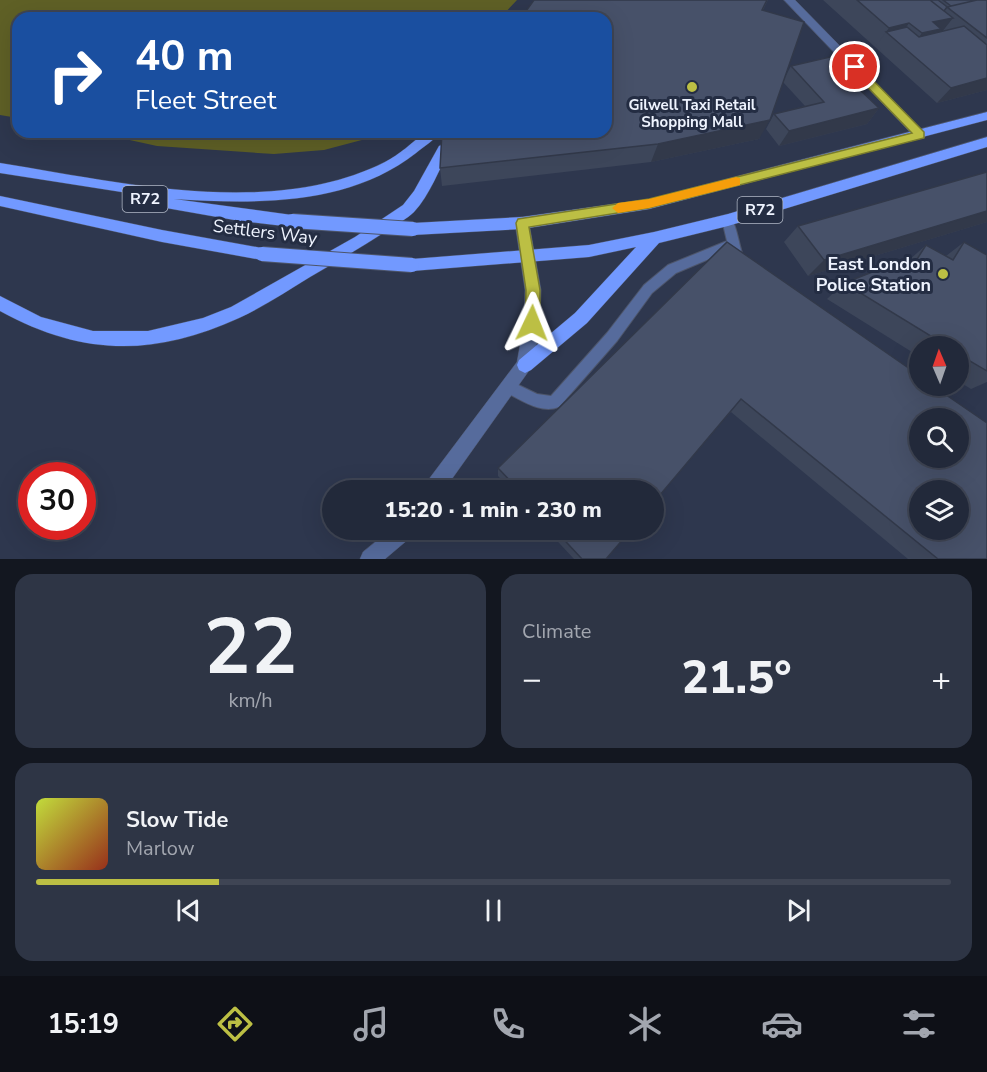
<!DOCTYPE html>
<html lang="en">
<head>
<meta charset="utf-8">
<style>
  body { margin:0; font-family:"Nunito Sans",sans-serif; background:#2e3545; color:#f1f3f6; height:100vh; display:flex; flex-direction:column; font-size:22px; white-space:nowrap }
  * { box-sizing:border-box; margin:0 }
  p { font-size:20px; color:#a2a6af }
  .icon { flex:none; width:33px; height:33px; fill:none; stroke:currentColor; stroke-width:2; stroke-linecap:round; stroke-linejoin:round }
  .map { position:relative; height:559px; overflow:hidden }
  .side { display:flex; flex-direction:column; gap:15px; padding:15px; background:#131720; flex:1 }
  .side>* { flex:none }
  .banner { position:absolute; left:12px; top:12px; width:600px; height:126px; border-radius:18px; box-shadow:0 6px 24px #0002,0 0 0 2px #3f4554; background:#1a4fa0; color:#fff; overflow:hidden }
  .needle { width:39px; rotate:358deg }
  .controls { position:absolute; left:909px; top:336px; display:grid; gap:12px }
  .controls a { display:grid; place-items:center; width:60px; height:60px; border-radius:50%; background:#22293a; box-shadow:0 6px 24px #0002,0 0 0 2px #3f4554; font-size:30px }
  .speed { position:absolute; left:18px; top:462px; display:flex; gap:12px; font-size:30px; font-weight:700; text-align:center }
  .speed>* { display:grid; place-content:center; width:78px; height:78px; border-radius:50%; background:#22293a; box-shadow:0 6px 24px #0002,0 0 0 2px #3f4554; line-height:1 }
  .speed .limit { border:9px solid #d22; background:#fff; color:#111 }
  .pin { position:absolute; display:grid; place-items:center; width:51px; height:51px; color:#fff; margin:-26px; border:3px solid #fff; border-radius:50%; box-shadow:0 2px 6px #0007 }
  .me { position:absolute; width:66px; margin:-33px; rotate:2deg; stroke-linejoin:round; filter:drop-shadow(0 0 4px #0008) }
  .turn { display:flex; align-items:center; gap:21px; height:126px; padding:0 24px; font-size:27px }
  .turn .icon { width:78px; height:78px; stroke-width:2.5 }
  .turn b { display:block; font-size:42px; line-height:51px }
  .big { font-size:45px; font-weight:800; line-height:1.1 }
  .side .tile { flex:1; display:flex; flex-direction:column; justify-content:center; gap:9px; min-width:0; padding:0 21px; border-radius:18px; background:#2e3545 }
  .side .dial { align-items:center; gap:0 }
  .dial b { font-size:78px; line-height:1 }
  .song { display:flex; align-items:center; gap:18px }
  .cover { width:72px; height:72px; border-radius:9px; background:linear-gradient(135deg,hsl(70 70% 55%),hsl(10 70% 35%)) }
  .played { height:6px; border-radius:3px; background:linear-gradient(90deg,#bcbf44 20%,#3f4554 20%) }
  .keys { display:flex; justify-content:space-around; direction:ltr }
  .heat { display:flex; justify-content:space-between; align-items:center; font-size:33px; direction:ltr }
  .side .tiles { flex:1; display:grid; gap:15px; grid-template-columns:1fr 1fr }
  .tile:last-child { grid-column:span 2 }
  .trip { position:absolute; left:322px; top:480px; width:342px; height:60px; border-radius:30px; background:#22293a; box-shadow:0 6px 24px #0002,0 0 0 2px #3f4554; font-weight:800; line-height:60px; text-align:center }
  .tabs { display:flex; height:96px; justify-content:space-around; align-items:center; background:#0e1017; color:#a2a6af }
  .tabs .icon { width:42px; height:42px }
  .tabs .selected { color:#bcbf44 }
  .tabs b { font-size:27px; color:#f1f3f6 }
  .map>svg:first-child { display:block }
  .green { fill:#5f6026 }
  .lines { fill:none; stroke-linecap:round; stroke-linejoin:round }
  .lane-casing { stroke:#4d556a; stroke-width:2 }
  .street-casing { stroke:#4d556a; stroke-width:1 }
  .primary-casing { stroke:#4d556a; stroke-width:1 }
  .lane { fill:#566b9c; fill-rule:evenodd }
  .street { fill:#566b9c; fill-rule:evenodd }
  .primary { fill:#7299ff; fill-rule:evenodd }
  .primary-bridge-casing { stroke:#4d556a; stroke-width:16; stroke-linecap:butt }
  .primary-bridge { stroke:#7299ff; stroke-width:14 }
  .wall { fill:#3d465a }
  .shaded-wall { fill:#32394a }
  .building { fill:#475169; stroke:#32394a; stroke-width:1.5; fill-rule:evenodd }
  .route { fill:#bcbf44; stroke:#7a7c2c; stroke-width:1.5 }
  .slow { fill:#f59e0b }
  .poi-dot { fill:#bcbf44; stroke:#242d43; stroke-width:2 }
  .labels { text-anchor:middle; dominant-baseline:central; stroke-width:6; stroke-linejoin:round; paint-order:stroke }
  .far-poi-label { font-size:15px; font-weight:bold; fill:#eef3fe; stroke:#242d43 }
  .shield { fill:#242d43; stroke:#b1b8c6; stroke-width:1.5 }
  .shield-label { font-size:16px; font-weight:bold; fill:#eef3fe }
  .street-label { font-size:18px; fill:#eef3fe; stroke:#242d43 }
  .poi-label { font-size:18px; font-weight:bold; fill:#eef3fe; stroke:#242d43; text-anchor:end }
</style>
</head>
<body>
<div class="map">
<svg width="987" height="559" viewBox="0 0 987 559">
  <rect width="100%" height="100%" fill="#2e374e"/>
  <path class="green" d="M0,0H517L500,18H18V118L0,115Z
    M93,132H392L324,150L274,154L157,146Z"/>
  <g class="lines">
    <defs>
      <path id="lane" d="M728,216C737,220 739,250 745,261L743,264H735L728,251L676,273L652,293L617,341L559,407C540,414 522,400 505,392L503,387L505,382L510,381L537,394L551,396L607,333L644,285L668,265L727,241L722,220Z"/>
      <path id="street" d="M784,0H795L924,132L926,135L924,138H916Z
        M522,217L527,219L529,223L541,290L540,323L533,365L444,490H424L426,483L517,362L524,323L525,290L515,223L517,219Z
        M390,530H414L411,537L385,559H360L363,552Z"/>
      <path id="primary" d="M987,112V120L649,209L522,229L413,235L408,233L406,229L408,225L413,223L522,217L649,199Z
        M425,132H440C435,140 424,146 416,153C348,206 257,204 174,199L292,215L297,217L299,221L297,225L292,227L240,221L132,202L125,197L128,193L0,173V163C119,182 272,219 385,162C399,155 413,142 425,132Z
        M987,137V147L728,226L659,243L587,323L531,370L525,373L519,370L517,365L519,360L575,313L636,247L589,257L412,271L407,269L405,265L407,261L412,259L589,245L654,232L728,214Z
        M444,144L450,149C439,169 430,195 414,212C407,219 396,224 388,230C362,247 336,262 310,277C287,291 263,307 239,318C153,357 82,356 0,311V296L41,317L93,331H148L203,318L231,307L355,237L403,205L414,191L439,146Z
        M0,196L162,230L262,248L267,250L269,254L267,258L262,260L162,242L0,206Z"/>
    </defs>
    <use href="#lane" class="lane-casing"/>
    <use href="#street" class="street-casing"/>
    <use href="#primary" class="primary-casing"/>
    <use href="#lane" class="lane"/>
    <use href="#street" class="street"/>
    <use href="#primary" class="primary"/>
    <defs>
      <path id="primary-bridge" d="M292,221L413,229
        M262,254L412,265"/>
    </defs>
    <use href="#primary-bridge" class="primary-bridge-casing"/>
    <use href="#primary-bridge" class="primary-bridge"/>
  </g>
  <path class="wall" d="M534,0H768L763,10L783,81L791,66L842,70L838,77L853,91L879,108L867,124L779,146L766,129L774,114L805,106L783,82L759,139L651,162L442,186L440,168Z
    M823,0H987V90L937,103Z
    M987,172V222L808,276L784,242L798,226Z
    M727,242L987,559H908L731,412L654,490H512L498,476V468Z
    M964,242L987,255V382L971,389L958,381V346H920V357L827,299L844,283L908,261L926,245L946,256Z
    M547,530H631L606,559H574Z"/>
  <path class="shaded-wall" d="M953,18L938,37L909,51L922,33L933,22Z
    M909,23L897,41L886,32L875,47L889,28Z
    M842,70L832,86L834,72Z
    M987,78V90L937,103L951,88Z
    M879,108L867,124L779,146L789,131Z
    M770,120L759,139L651,162L658,144Z
    M987,211V222L808,276L824,260Z"/>
  <path class="building" d="M534,0H767L762,10L804,22L770,120L658,144L440,168L442,132H606V18H521Z
    M857,0H930L953,18L933,22L941,29L922,33L909,23L889,28Z
    M930,0H938L950,9L947,7L944,11Z
    M943,0H977L951,6Z
    M977,0H987V38L947,7Z
    M964,26L987,45V78L951,88L886,32L907,27L919,37Z
    M830,57L842,70L834,72L853,91L860,90L879,108L789,131L774,114L824,102L791,66Z
    M987,172V211L824,260L798,226Z
    M727,242L920,376V386H933L987,423V559H938L741,399L654,502V490H519L498,468ZM920,418H958V458H920ZM920,490H958V530H920Z
    M964,242L987,255V371L958,354V346H947L844,283L906,259L914,264L926,245L953,260Z
    M555,530H631L606,559H582Z"/>
  <path class="route" d="M855,64L858,65L924,132V138L649,208L529,227L540,290V323L538,328L532,330L527,328L525,323L526,290L516,223L518,219L649,199L912,133L851,70L849,67Z"/>
  <path class="slow" d="M736,177L740,178V185L649,208L618,213L612,208L618,203L649,199Z"/>
  <g class="poi-dot">
    <circle cx="692" cy="87" r="6"/>
    <circle cx="943" cy="274" r="6"/>
  </g>
  <g class="labels">
    <g class="far-poi-label">
      <text x="692" y="105">Gilwell Taxi Retail<tspan x="692" dy="17">Shopping Mall</tspan></text>
    </g>
    <g class="shield">
      <rect x="122.5" y="186" width="45" height="26" rx="4.5"/>
      <rect x="737.5" y="197" width="45" height="26" rx="4.5"/>
    </g>
    <g class="shield-label">
      <text x="145" y="199">R72</text>
      <text x="760" y="210">R72</text>
    </g>
    <g class="street-label">
      <text transform="translate(265 232) rotate(7)">Settlers Way</text>
    </g>
    <g class="poi-label">
      <text x="931" y="264">East London<tspan x="931" dy="21">Police Station</tspan></text>
    </g>
  </g>
</svg>
<div class="controls">
<a><svg class="needle" viewBox="-14 -14 28 28"><path d="M0-13l5 13h-10z" fill="#e53935"/><path d="M0 13l5-13h-10z" fill="#a2a6af"/></svg></a>
<a><svg class="icon" aria-label="search" viewBox="0 0 24 24"><circle cx="10" cy="10" r="6"/><path d="M15 15l6 6"/></svg></a>
<a><svg class="icon" aria-label="layers" viewBox="0 0 24 24"><path d="M12 4l9 5-9 5-9-5zM3 14l9 5 9-5"/></svg></a>
</div>
<div class="speed"><div class="limit">30</div></div>
<div class="pin" style="left:855px;top:67px;background:#d93025"><svg class="icon" aria-label="arrive" viewBox="0 0 24 24"><path d="M6 21V4h12l-3 4 3 4H6"/></svg></div>
<svg class="me" style="left:532px;top:323px" viewBox="-20 -20 40 40"><path d="M0-17L14 15 0 8-14 15z" fill="#bcbf44" stroke="#fff" stroke-width="4"/></svg>
<div class="trip">15:20 · 1 min · 230 m</div>
<div class="banner">
<div class="turn"><svg class="icon" aria-label="right" viewBox="0 0 24 24"><path d="M7 20v-9h11M14 6l5 5-5 5"/></svg><div><b>40 m</b>Fleet Street</div></div>
</div>
</div>
<section class="side">
<div class="tiles">
<div class="tile dial"><b>22</b><p>km/h</p></div>
<div class="tile"><p>Climate</p>
<div class="heat"><a>−</a><b class="big">21.5°</b><a>+</a></div>
</div>
<div class="tile">
<div class="song"><i class="cover"></i><div><b>Slow Tide</b><p>Marlow</p></div></div>
<div class="played"></div>
<div class="keys"><svg class="icon" aria-label="previous" viewBox="0 0 24 24"><path d="M18 5L8 12l10 7zM5 5v14"/></svg><svg class="icon" aria-label="pause" viewBox="0 0 24 24"><path d="M8 5v14M16 5v14"/></svg><svg class="icon" aria-label="next" viewBox="0 0 24 24"><path d="M6 5l10 7-10 7zM19 5v14"/></svg></div>
</div>
</div>
</section>
<nav class="tabs">
<b>15:19</b>
<svg class="icon selected" aria-label="directions" viewBox="0 0 24 24"><path d="M12 3l9 9-9 9-9-9zM9 14v-3h6M13 9l2 2-2 2"/></svg>
<svg class="icon" aria-label="music" viewBox="0 0 24 24"><path d="M9 18V5l10-2v13"/><circle cx="6" cy="18" r="3"/><circle cx="16" cy="16" r="3"/></svg>
<svg class="icon" aria-label="phone" viewBox="0 0 24 24"><path d="M5 4h4l2 5-3 2q2 4 5 5l2-3 5 2v4C11 20 4 13 5 4z"/></svg>
<svg class="icon" aria-label="climate" viewBox="0 0 24 24"><path d="M12 3v18M4 7l16 10M4 17L20 7"/></svg>
<svg class="icon" aria-label="car" viewBox="0 0 24 24"><path d="M5 17H2v-5l4-1 3-4h7l3 4 3 1v5h-3M9 17h6M6 11h13"/><circle cx="7" cy="17" r="2"/><circle cx="17" cy="17" r="2"/></svg>
<svg class="icon" aria-label="filters" viewBox="0 0 24 24"><path d="M4 7h16M4 17h16"/><circle cx="9" cy="7" r="2"/><circle cx="15" cy="17" r="2"/></svg>
</nav>
</body>
</html>
